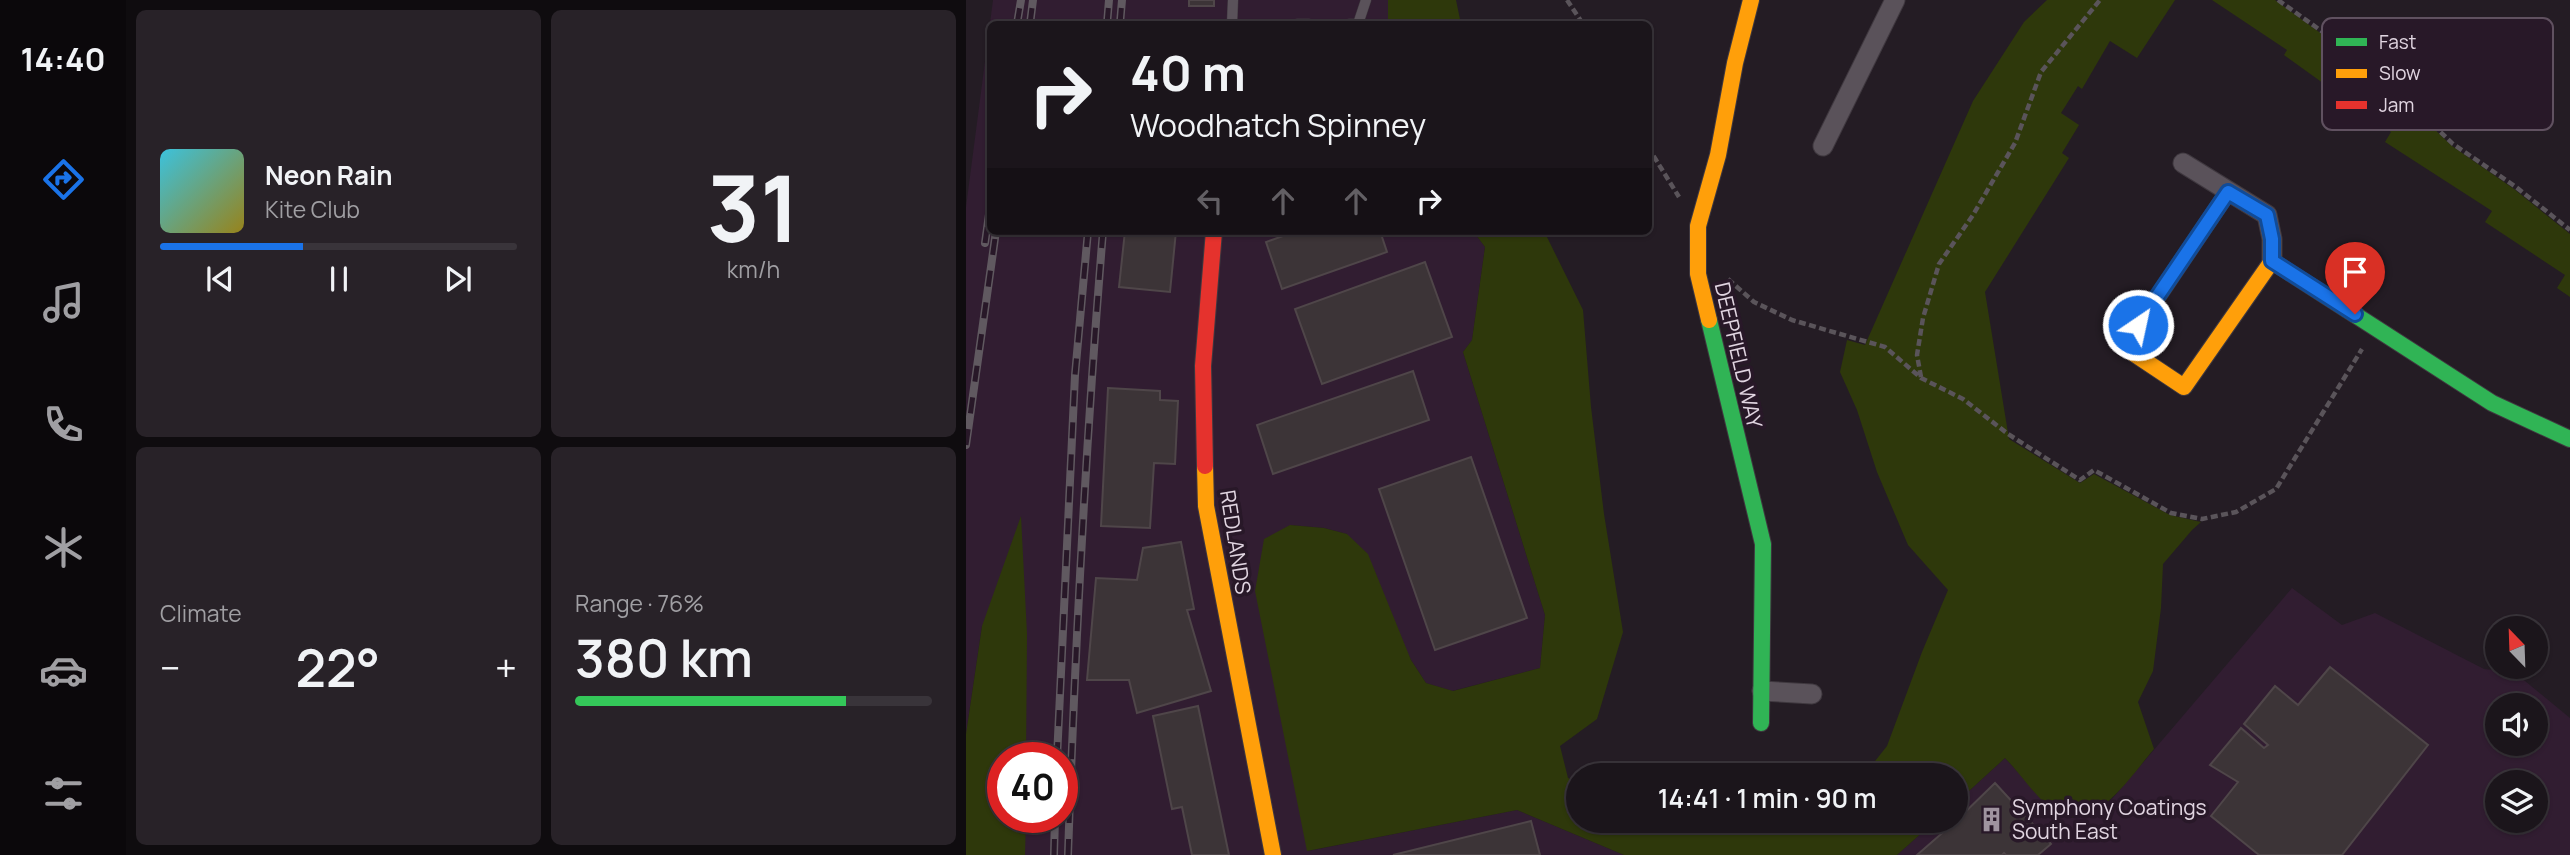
<!DOCTYPE html>
<html lang="en">
<head>
<meta charset="utf-8">
<style>
  body { margin:0; font-family:Manrope,sans-serif; background:#282228; color:#f1f3f6; height:100vh; display:flex; flex-direction:column; font-size:26px; white-space:nowrap }
  * { box-sizing:border-box; margin:0 }
  p { font-size:23px; color:#a09fa3 }
  .icon { flex:none; width:38px; height:38px; fill:none; stroke:currentColor; stroke-width:2; stroke-linecap:round; stroke-linejoin:round }
  .map { position:relative; flex:1; overflow:hidden }
  .drawer { display:flex; flex-direction:column; gap:10px; padding:10px; background:#0f0c0f; width:840px }
  .drawer>* { flex:none }
  .guide { position:absolute; left:21px; top:21px; width:665px; height:214px; border-radius:10px; box-shadow:0 2px 5px #0004,0 0 0 2px #39343a; background:#1b151b; color:#f1f3f6; overflow:hidden }
  .needle { width:46px; rotate:337deg }
  .controls { position:absolute; left:1519px; top:616px; display:grid; gap:14px }
  .controls a { display:grid; place-items:center; width:63px; height:63px; border-radius:50%; background:#1b151b; box-shadow:0 2px 5px #0004,0 0 0 2px #39343a; font-size:35px }
  .speed { position:absolute; left:21px; top:742px; display:flex; gap:14px; font-size:35px; font-weight:700; text-align:center }
  .speed>* { display:grid; place-content:center; width:91px; height:91px; border-radius:50%; background:#1b151b; box-shadow:0 2px 5px #0004,0 0 0 2px #39343a; line-height:1 }
  .speed .limit { border:10px solid #d22; background:#fff; color:#111 }
  .pin { position:absolute; display:grid; place-items:center; width:60px; height:60px; color:#fff; margin:-72px -30px; border-radius:50% 50% 50% 0; rotate:-45deg; box-shadow:0 0 7px #0007 }
  .pin .icon { rotate:45deg }
  .me { position:absolute; width:77px; margin:-38px; rotate:34deg; stroke-linejoin:round; filter:drop-shadow(0 0 5px #0008) }
  .turn { display:flex; align-items:center; gap:24px; height:147px; padding:0 28px; font-size:32px }
  .turn .icon { width:91px; height:91px; stroke-width:2.5 }
  .turn b { display:block; font-size:49px; line-height:60px }
  .lanes { display:flex; align-items:center; height:66px; padding:0 28px; background:#0003; justify-content:center; gap:35px; direction:ltr }
  .lanes .off { opacity:.35 }
  .big { font-size:52px; font-weight:600; line-height:1.1 }
  .drawer .card { flex:1; display:flex; flex-direction:column; justify-content:center; gap:10px; min-width:0; padding:0 24px; border-radius:10px; background:#282228 }
  .drawer .dial { align-items:center; gap:0 }
  .dial b { font-size:91px; line-height:1 }
  .song { display:flex; align-items:center; gap:21px }
  .cover { width:84px; height:84px; border-radius:10px; background:linear-gradient(135deg,hsl(190 70% 55%),hsl(50 70% 35%)) }
  .played { height:7px; border-radius:4px; background:linear-gradient(90deg,#1a73e8 40%,#39343a 40%) }
  .keys { display:flex; justify-content:space-around; direction:ltr }
  .heat { display:flex; justify-content:space-between; align-items:center; font-size:38px; direction:ltr }
  .charge { height:10px; border-radius:5px; background:linear-gradient(90deg,#34c759 76%,#39343a 0) }
  .drawer .tiles { flex:1; display:grid; gap:10px; grid-template-columns:repeat(2,1fr) }
  .trip { position:absolute; left:600px; top:763px; width:402px; height:70px; border-radius:35px; background:#1b151b; box-shadow:0 2px 5px #0004,0 0 0 2px #39343a; font-weight:600; line-height:70px; text-align:center }
  main { display:flex; flex:1; min-height:0 }
  .tabs { display:flex; flex-direction:column; width:126px; justify-content:space-around; align-items:center; background:#0b080b; color:#a09fa3 }
  .tabs .icon { width:49px; height:49px }
  .tabs .on { color:#1a73e8 }
  .tabs b { font-size:32px; color:#f1f3f6 }
  .map>svg:first-child { display:block }
  .built { fill:#311d31; fill-rule:evenodd }
  .green { fill:#2e380b }
  .building { fill:#3c3437; stroke:#4f4649; stroke-width:2 }
  .lines { fill:none; stroke-linecap:round; stroke-linejoin:round }
  .lane-casing { stroke:#3f383f; stroke-width:11 }
  .street-casing { stroke:#3f383f; stroke-width:21 }
  .fast-casing { stroke:#3f383f; stroke-width:18 }
  .slow-casing { stroke:#3f383f; stroke-width:18 }
  .jam-casing { stroke:#3f383f; stroke-width:18 }
  .path { stroke:#5a545a; stroke-width:4.5; stroke-dasharray:7 3.5; stroke-linecap:butt }
  .lane { stroke:#5a525a; stroke-width:10 }
  .street { stroke:#5a525a; stroke-width:19 }
  .fast { stroke:#30b455; stroke-width:16 }
  .slow { stroke:#ff9f0a; stroke-width:16 }
  .jam { stroke:#e5322d; stroke-width:16 }
  .rail-casing { stroke:#605960; stroke-width:8 }
  .rail { stroke:#281828; stroke-width:5; stroke-dasharray:16; stroke-linecap:butt }
  .route-casing { stroke:#114b97; stroke-width:18 }
  .route { stroke:#1a73e8; stroke-width:12 }
  .labels { text-anchor:middle; dominant-baseline:central; stroke-width:7; stroke-linejoin:round; paint-order:stroke }
  .street-label { font-size:21px; fill:#e1d5e1; stroke:#281828 }
  .poi-label { font-size:21px; fill:#e1d5e1; stroke:#281828; text-anchor:start }
  .key { fill:#281828; stroke:#605160; stroke-width:2 }
  .key-label { font-size:19px; fill:#e1d5e1 }
</style>
</head>
<body>
<main>
<nav class="tabs">
<b>14:40</b>
<svg class="icon on" aria-label="directions" viewBox="0 0 24 24"><path d="M12 3l9 9-9 9-9-9zM9 14v-3h6M13 9l2 2-2 2"/></svg>
<svg class="icon" aria-label="music" viewBox="0 0 24 24"><path d="M9 18V5l10-2v13"/><circle cx="6" cy="18" r="3"/><circle cx="16" cy="16" r="3"/></svg>
<svg class="icon" aria-label="phone" viewBox="0 0 24 24"><path d="M5 4h4l2 5-3 2q2 4 5 5l2-3 5 2v4C11 20 4 13 5 4z"/></svg>
<svg class="icon" aria-label="climate" viewBox="0 0 24 24"><path d="M12 3v18M4 7l16 10M4 17L20 7"/></svg>
<svg class="icon" aria-label="car" viewBox="0 0 24 24"><path d="M5 17H2v-5l4-1 3-4h7l3 4 3 1v5h-3M9 17h6M6 11h13"/><circle cx="7" cy="17" r="2"/><circle cx="17" cy="17" r="2"/></svg>
<svg class="icon" aria-label="filters" viewBox="0 0 24 24"><path d="M4 7h16M4 17h16"/><circle cx="9" cy="7" r="2"/><circle cx="15" cy="17" r="2"/></svg>
</nav>
<section class="drawer">
<div class="tiles">
<div class="card">
<div class="song"><i class="cover"></i><div><b>Neon Rain</b><p>Kite Club</p></div></div>
<div class="played"></div>
<div class="keys"><svg class="icon" aria-label="previous" viewBox="0 0 24 24"><path d="M18 5L8 12l10 7zM5 5v14"/></svg><svg class="icon" aria-label="pause" viewBox="0 0 24 24"><path d="M8 5v14M16 5v14"/></svg><svg class="icon" aria-label="next" viewBox="0 0 24 24"><path d="M6 5l10 7-10 7zM19 5v14"/></svg></div>
</div>
<div class="card dial"><b>31</b><p>km/h</p></div>
<div class="card"><p>Climate</p>
<div class="heat"><a>−</a><b class="big">22°</b><a>+</a></div>
</div>
<div class="card"><p>Range · 76%</p><b class="big">380 km</b><div class="charge"></div></div>
</div>
</section>
<div class="map">
<svg width="1604" height="855" viewBox="0 0 1604 855">
  <rect width="100%" height="100%" fill="#241c24"/>
  <path class="built" d="M27,0H422V24H24V231H507L519,247L506,340L497,352L579,615L574,668L486,691L460,683L445,660L381,534L358,528L324,525L342,851L551,810L658,855H55V817H96V758H55L16,626L0,734V207Z
    M1326,588L1376,625L1409,613L1518,669L1548,672L1604,718V855H931L969,821H990L991,802L1039,758L1087,810L1103,818L1122,816L1146,799ZM1531,705H1570V744H1531ZM1531,782H1570V821H1531Z"/>
  <path class="green" d="M422,0H490L495,24H422Z
    M1081,0H1209L1171,58L1144,41L1116,89L1112,86L1095,113L1113,125L1096,153L1103,158L1019,292L1043,439L1114,483L1128,474L1204,515L1235,522L1226,530L1197,564L1195,608L1187,671L1172,702L1188,749C1166,774 1126,839 1087,810C1070,798 1054,773 1039,758L991,802L990,775H898L921,746L956,652L982,590L942,545L911,472L891,410L874,372L881,340L899,345L1007,101L1058,22Z
    M1246,0H1309L1408,72L1486,146L1548,189L1604,234V297L1591,288L1599,275L1519,222L1526,211L1419,142L1425,132L1318,55L1321,50Z
    M507,231H578L617,310L625,407L638,514L657,632L631,719L594,746L602,778L612,782V821H701L761,831L832,821H969L931,855H658L551,810L341,851L289,591L298,539L324,525L358,528L381,534L402,554L445,660L460,683L487,691L574,668L579,615L497,352L506,340L519,247Z
    M55,516L61,634L60,758H37V817H60L59,855H0V734L16,626Z"/>
  <path class="building" d="M223,0H248V6H223Z
    M159,231H210L204,292L153,287Z
    M331,231H414L421,252L316,289L300,242Z
    M459,262L486,337L356,384L329,309Z
    M447,371L463,420L307,474L291,425Z
    M142,388L194,391V400L212,401L209,464L188,463L184,528L135,526Z
    M505,457L561,618L469,650L413,489Z
    M215,542L228,609L221,610L245,691L171,713L163,680H121L130,578L171,580L177,548Z
    M1364,667L1462,745L1376,855H1293L1245,816L1272,782L1244,765L1275,728L1298,748L1302,745L1278,724L1309,686L1332,705Z
    M232,706L263,855H226L216,807L206,809L187,716Z
    M1029,783L1085,844L1072,855H1040L1038,853L1036,855H951L990,821Z
    M565,821L574,855H427Z"/>
  <g class="lines">
    <defs>
      <path id="lane" d="M266,24L267,0
        M331,24H343
        M383,24H392L400,0"/>
      <path id="street" d="M857,146L929,0
        M1217,163L1301,215L1306,239V261
        M796,691L846,694"/>
      <path id="fast" d="M1315,267L1526,403L1604,439
        M743,320L797,544L795,723"/>
      <path id="slow" d="M1262,192L1158,347L1218,387L1306,261L1315,267
        M743,320L732,274V226L752,155L769,63L785,0
        M239,466L240,506L307,855"/>
      <path id="jam" d="M239,466L237,366L248,231"/>
    </defs>
    <use href="#lane" class="lane-casing"/>
    <use href="#street" class="street-casing"/>
    <use href="#fast" class="fast-casing"/>
    <use href="#slow" class="slow-casing"/>
    <use href="#jam" class="jam-casing"/>
    <path class="path" d="M601,0L617,24
      M1312,0L1410,70L1487,144L1550,187L1604,230
      M682,147L713,197
      M762,279L788,302L826,320L919,347L955,378L997,399L1042,434L1114,480L1128,470L1205,513L1236,519L1270,512L1310,489L1396,349
      M955,377L951,355L957,318L973,264L1007,215L1049,143L1075,72L1134,0"/>
    <use href="#lane" class="lane"/>
    <use href="#street" class="street"/>
    <use href="#fast" class="fast"/>
    <use href="#slow" class="slow"/>
    <use href="#jam" class="jam"/>
    <defs>
      <path id="rail" d="M51,24L55,0
        M64,24L67,0
        M141,24L143,0
        M154,24L156,0
        M19,243L24,207
        M0,445L30,231
        M91,758L109,375L122,231
        M88,855L89,817
        M102,855C109,647 120,439 137,231"/>
    </defs>
    <use href="#rail" class="rail-casing"/>
    <use href="#rail" class="rail"/>
  </g>
  <g class="lines">
    <defs>
      <path id="route" d="M1172,325L1262,192L1301,215L1306,239V261L1389,314"/>
    </defs>
    <use href="#route" class="route-casing"/>
    <use href="#route" class="route"/>
  </g>
  <defs>
    <symbol id="building-bare" viewBox="-9 -9 18 18"><path d="M-4-6H4V6H1V3H-1V6H-4ZM-2.5-4.3h1.7v1.8h-1.7ZM.8-4.3h1.7v1.8H.8ZM-2.5-1h1.7V.8h-1.7ZM.8-1h1.7V.8H.8Z" fill="#9f949f" stroke="#281828" stroke-width="2.5" paint-order="stroke"/></symbol>
  </defs>
  <g fill-rule="evenodd">
    <use href="#building-bare" x="1008" y="802" width="35" height="35"/>
  </g>
  <g class="labels">
    <g class="street-label">
      <text transform="translate(773 355) rotate(77)">DEEPFIELD WAY</text>
      <text transform="translate(270 542) rotate(81)">REDLANDS</text>
    </g>
    <g class="poi-label">
      <text x="1046" y="807">Symphony Coatings<tspan x="1046" dy="24">South East</tspan></text>
    </g>
  </g>
  <rect x="1356" y="18" width="231" height="112" rx="10" class="key"/>
  <rect x="1370" y="38" width="31" height="8" fill="#30b455"/>
  <rect x="1370" y="69" width="31" height="9" fill="#ff9f0a"/>
  <rect x="1370" y="101" width="31" height="8" fill="#e5322d"/>
  <g class="key-label">
    <text x="1413" y="49">Fast</text>
    <text x="1413" y="80">Slow</text>
    <text x="1413" y="112">Jam</text>
  </g>
</svg>
<div class="controls">
<a><svg class="needle" viewBox="-14 -14 28 28"><path d="M0-13l5 13h-10z" fill="#e53935"/><path d="M0 13l5-13h-10z" fill="#a09fa3"/></svg></a>
<a><svg class="icon" aria-label="sound" viewBox="0 0 24 24"><path d="M4 9h4l5-4v14l-5-4H4zM17 9q2 3 0 6"/></svg></a>
<a><svg class="icon" aria-label="layers" viewBox="0 0 24 24"><path d="M12 4l9 5-9 5-9-5zM3 14l9 5 9-5"/></svg></a>
</div>
<div class="speed"><div class="limit">40</div></div>
<div class="pin" style="left:1389px;top:314px;background:#d93025"><svg class="icon" aria-label="arrive" viewBox="0 0 24 24"><path d="M6 21V4h12l-3 4 3 4H6"/></svg></div>
<svg class="me" style="left:1172px;top:325px" viewBox="-20 -20 40 40"><circle r="17" fill="#1a73e8" stroke="#fff" stroke-width="3"/><path d="M0-11L8 9 0 5-8 9z" fill="#fff"/></svg>
<div class="trip">14:41 · 1 min · 90 m</div>
<div class="guide">
<div class="turn"><svg class="icon" aria-label="right" viewBox="0 0 24 24"><path d="M7 20v-9h11M14 6l5 5-5 5"/></svg><div><b>40 m</b>Woodhatch Spinney</div></div>
<div class="lanes"><svg class="icon off" aria-label="left" viewBox="0 0 24 24"><path d="M17 20v-9H6M10 6l-5 5 5 5"/></svg><svg class="icon off" aria-label="ahead" viewBox="0 0 24 24"><path d="M12 20V5M6 11l6-6 6 6"/></svg><svg class="icon off" aria-label="ahead" viewBox="0 0 24 24"><path d="M12 20V5M6 11l6-6 6 6"/></svg><svg class="icon" aria-label="right" viewBox="0 0 24 24"><path d="M7 20v-9h11M14 6l5 5-5 5"/></svg></div>
</div>
</div>
</main>
</body>
</html>
